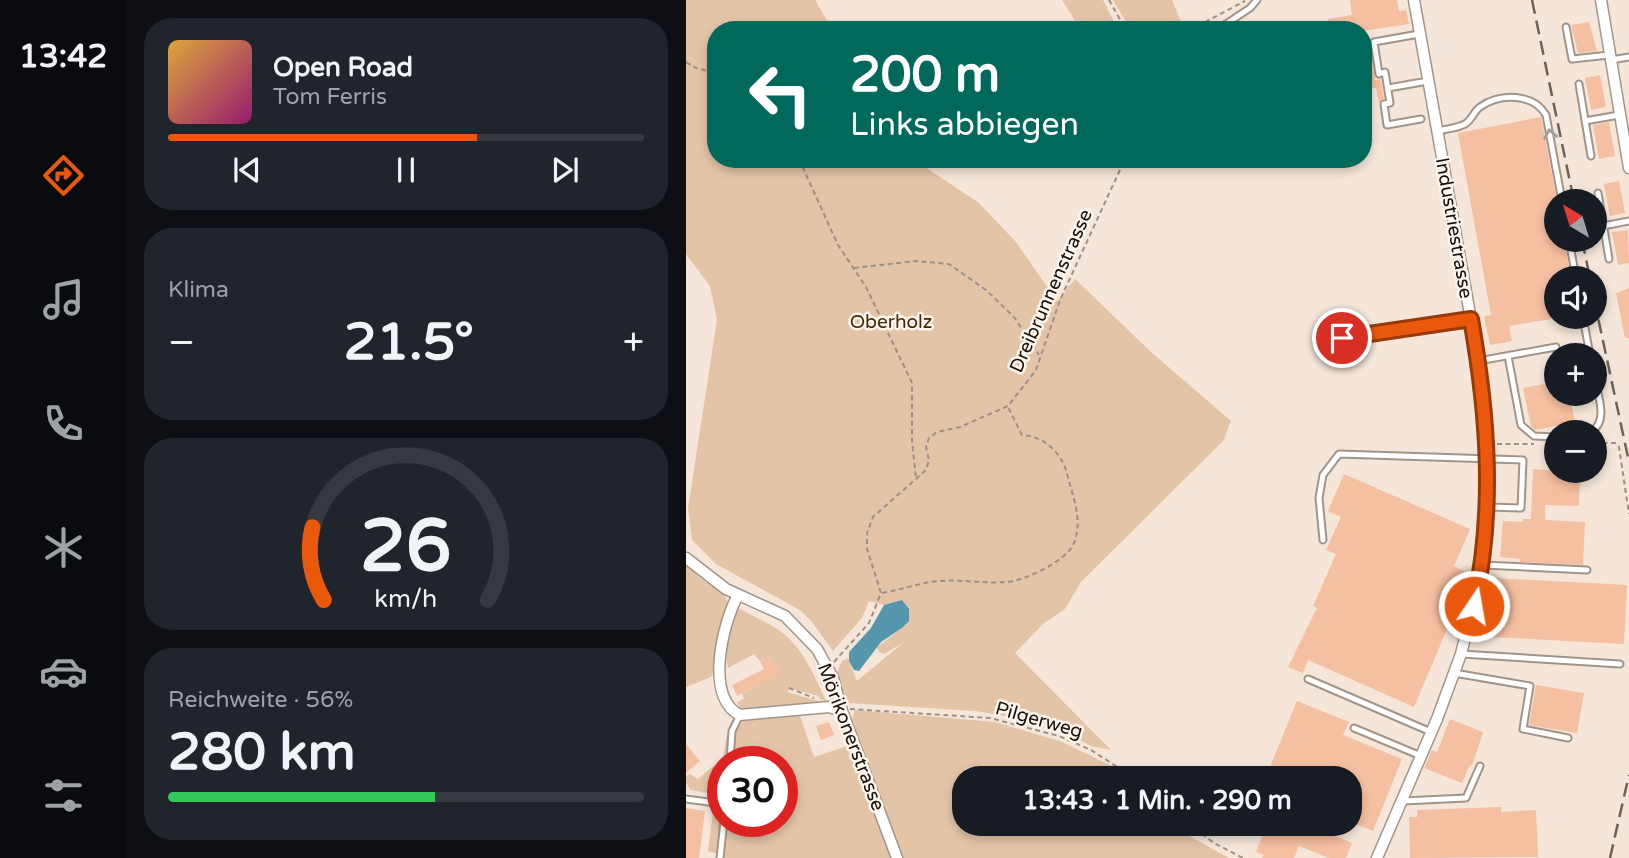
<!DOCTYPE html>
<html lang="de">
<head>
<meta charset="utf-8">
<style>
  body { margin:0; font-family:"Varela Round",sans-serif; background:#20242c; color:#f1f3f6; height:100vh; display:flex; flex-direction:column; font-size:26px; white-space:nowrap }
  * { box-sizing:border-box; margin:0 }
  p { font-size:23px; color:#9ea1a6 }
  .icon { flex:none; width:38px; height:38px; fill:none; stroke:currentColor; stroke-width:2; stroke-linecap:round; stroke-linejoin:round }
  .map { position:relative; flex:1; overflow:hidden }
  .drawer { display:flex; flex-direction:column; gap:18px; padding:18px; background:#0d0f14; width:560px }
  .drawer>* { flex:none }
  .banner { position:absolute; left:21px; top:21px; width:665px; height:147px; border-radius:28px; box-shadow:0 4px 10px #0003; background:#00695c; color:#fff; overflow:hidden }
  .needle { width:46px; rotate:322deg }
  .controls { position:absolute; left:858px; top:189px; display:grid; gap:14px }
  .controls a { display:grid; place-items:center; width:63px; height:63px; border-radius:50%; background:#171b24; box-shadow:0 4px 10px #0003; font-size:35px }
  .speed { position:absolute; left:21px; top:746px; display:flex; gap:14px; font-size:35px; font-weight:700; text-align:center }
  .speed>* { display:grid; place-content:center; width:91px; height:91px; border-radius:50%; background:#171b24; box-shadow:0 4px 10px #0003; line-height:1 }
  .speed .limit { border:10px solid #d22; background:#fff; color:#111 }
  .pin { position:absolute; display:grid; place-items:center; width:60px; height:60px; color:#fff; margin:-30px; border:4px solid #fff; border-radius:50%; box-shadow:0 2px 7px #0007 }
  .me { position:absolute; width:77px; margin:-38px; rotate:12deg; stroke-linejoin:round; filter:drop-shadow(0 0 5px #0008) }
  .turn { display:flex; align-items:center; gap:24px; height:147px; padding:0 28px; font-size:32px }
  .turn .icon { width:91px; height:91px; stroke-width:2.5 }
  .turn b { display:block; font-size:49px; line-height:60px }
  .big { font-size:52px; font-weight:800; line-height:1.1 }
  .drawer .widget { flex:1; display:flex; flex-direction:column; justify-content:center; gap:10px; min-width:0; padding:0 24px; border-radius:28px; background:#20242c }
  .drawer .dial { align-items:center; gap:0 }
  .dial svg { height:182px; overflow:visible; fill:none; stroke:#363941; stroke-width:7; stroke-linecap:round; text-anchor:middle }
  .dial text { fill:#f1f3f6; stroke:none }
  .song { display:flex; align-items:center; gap:21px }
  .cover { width:84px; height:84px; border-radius:10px; background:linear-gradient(135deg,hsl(40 70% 55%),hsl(320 70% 35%)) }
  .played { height:7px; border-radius:4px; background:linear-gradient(90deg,#ea580c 65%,#363941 65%) }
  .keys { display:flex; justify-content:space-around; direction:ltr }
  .heat { display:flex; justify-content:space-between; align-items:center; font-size:38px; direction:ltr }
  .charge { height:10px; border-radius:5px; background:linear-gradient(90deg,#34c759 56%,#363941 0) }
  .trip { position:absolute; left:266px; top:766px; width:410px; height:70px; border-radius:28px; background:#171b24; box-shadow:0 4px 10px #0003; font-weight:800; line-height:70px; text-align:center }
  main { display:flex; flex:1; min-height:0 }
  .menu { display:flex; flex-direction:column; width:126px; justify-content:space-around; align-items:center; background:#090b0e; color:#9ea1a6 }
  .menu .icon { width:49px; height:49px }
  .menu .current { color:#ea580c }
  .menu b { font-size:32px; color:#f1f3f6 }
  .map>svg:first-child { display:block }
  .green { fill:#e3c4a7 }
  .water { fill:#5696ad }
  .building { fill:#f5bfa1 }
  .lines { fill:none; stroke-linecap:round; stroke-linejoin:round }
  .service-casing { stroke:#a29588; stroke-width:9 }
  .minor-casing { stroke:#a29588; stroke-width:13 }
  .path { stroke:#9c9188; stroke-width:2; stroke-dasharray:5 3.5; stroke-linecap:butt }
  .service { stroke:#fff; stroke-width:5 }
  .minor { stroke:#fff; stroke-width:10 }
  .rail { stroke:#6b625b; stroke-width:2.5; stroke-dasharray:14 7; stroke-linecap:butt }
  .oneway { stroke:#a19f9e }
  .route-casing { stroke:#983908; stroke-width:18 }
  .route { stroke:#ea580c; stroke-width:12 }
  .labels { text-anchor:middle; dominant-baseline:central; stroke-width:5; stroke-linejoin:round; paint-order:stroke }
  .street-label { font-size:19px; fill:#15100c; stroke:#fdf5ec }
  .park-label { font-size:19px; fill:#422603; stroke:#fdf5ec }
</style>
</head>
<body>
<main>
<nav class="menu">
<b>13:42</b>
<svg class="icon current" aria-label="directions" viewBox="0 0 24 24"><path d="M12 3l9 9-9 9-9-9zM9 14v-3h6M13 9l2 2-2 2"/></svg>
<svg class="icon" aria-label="music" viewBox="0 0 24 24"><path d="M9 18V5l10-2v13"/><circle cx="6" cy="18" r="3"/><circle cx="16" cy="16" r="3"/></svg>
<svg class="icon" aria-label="phone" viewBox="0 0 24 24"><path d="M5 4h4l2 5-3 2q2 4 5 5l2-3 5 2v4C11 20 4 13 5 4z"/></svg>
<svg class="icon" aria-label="climate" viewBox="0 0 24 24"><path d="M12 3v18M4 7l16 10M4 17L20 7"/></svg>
<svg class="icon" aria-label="car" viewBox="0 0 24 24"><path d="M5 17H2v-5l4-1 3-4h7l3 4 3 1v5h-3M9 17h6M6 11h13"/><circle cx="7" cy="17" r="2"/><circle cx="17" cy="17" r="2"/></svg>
<svg class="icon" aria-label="filters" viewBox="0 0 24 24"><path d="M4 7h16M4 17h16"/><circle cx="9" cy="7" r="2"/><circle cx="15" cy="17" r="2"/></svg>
</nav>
<section class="drawer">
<div class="widget">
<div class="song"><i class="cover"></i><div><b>Open Road</b><p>Tom Ferris</p></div></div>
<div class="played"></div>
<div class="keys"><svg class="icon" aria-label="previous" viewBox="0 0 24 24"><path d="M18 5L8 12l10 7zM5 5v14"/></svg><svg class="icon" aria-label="pause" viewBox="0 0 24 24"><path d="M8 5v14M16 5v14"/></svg><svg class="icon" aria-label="next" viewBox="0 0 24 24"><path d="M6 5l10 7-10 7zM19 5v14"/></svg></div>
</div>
<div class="widget"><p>Klima</p>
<div class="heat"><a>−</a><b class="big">21.5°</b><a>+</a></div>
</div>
<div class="widget dial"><svg viewBox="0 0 100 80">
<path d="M14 69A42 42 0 1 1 86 69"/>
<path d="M14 69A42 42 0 0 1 9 37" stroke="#ea580c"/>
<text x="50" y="56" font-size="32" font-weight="700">26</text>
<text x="50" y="72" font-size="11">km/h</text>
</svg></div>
<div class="widget"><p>Reichweite · 56%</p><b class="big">280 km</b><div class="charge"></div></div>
</section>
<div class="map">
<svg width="943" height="858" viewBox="0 0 943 858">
  <rect width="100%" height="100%" fill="#f5e6d9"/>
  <path class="green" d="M0,0H129L145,27V30H30V159H234L239,167L293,203L330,242L371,301L389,279L465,352L545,421L537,441L395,582L379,609L357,624L329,653L425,750L405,746L374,729L338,719L289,711L162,703L151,673L156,661L162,658L171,681L218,642L198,654L193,652L191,647L216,628L217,601L198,605L183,601L176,618L147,651L126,622L114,610L30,564L6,540L2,508L31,320L24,286L0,254Z
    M376,0H417L432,30H395Z
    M427,0H486L498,29L445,30Z
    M0,564L15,579L38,594L42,604L31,665L25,677L0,687Z
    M52,608C65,615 79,621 91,629C116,645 128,675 140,701L135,700L132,696L103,688L102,692L139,703L69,711L55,710L51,702L58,699L56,694L95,673L83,656L74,661L68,654L42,668C38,650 42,624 52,608Z
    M169,710L309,722L374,741L436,771L444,779H278V824H490L503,836L543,858H217L166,719Z
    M113,713L128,757L167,744L204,858H36L40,821H96V761H46L49,732L58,720Z
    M41,733V761H37V784L31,794L4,790L0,782V776L4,774L12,779L37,758Z
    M31,806L37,812L32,854L22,851L27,811Z"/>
  <path class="water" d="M216,600L223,609V621L216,628L195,642L173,671L168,670L163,661V652L185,628L198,605Z"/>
  <path class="building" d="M664,0H711L713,11L720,10L723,24L677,31L644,30L642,19L666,15Z
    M903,22L911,51L892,53L885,25Z
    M677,34H682L689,80L695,79L698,99L693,103L690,88L677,90Z
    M914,75L920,107L905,110L899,78Z
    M855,117L871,201L870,240H878L885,278H870V318L823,326L826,341L804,345L798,316L805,315L772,133Z
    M923,122L929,156L913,159L907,125Z
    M933,181L939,213L924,216L918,184Z
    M942,230L943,263L932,265L926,232Z
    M943,288V338H939L930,293Z
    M870,382V394H883L889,422L849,430L845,426L837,388Z
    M847,469L894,473L893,506L859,505V520L899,522L897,565L834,562V559L814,557L817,521L837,522V519H845Z
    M658,474L784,529L768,566L778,571L765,600L772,603L728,707L622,660L617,673L602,667L631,608L627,606L650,554L640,550L655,517L642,511Z
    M809,578L941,585L938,644L806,637Z
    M83,656L96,674L51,696L46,685L78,669L74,661Z
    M850,685L898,693L891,733L843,725Z
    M611,701L663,722L657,735L716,759L687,831L663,821V779H579Z
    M764,719L797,732L786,766L784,765L776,783L738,768L746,750L751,752Z
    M143,722L148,735L135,740L130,726Z
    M0,744L14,761L0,773Z
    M815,807V812L850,810L852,857L724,858L723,817H731V810Z
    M0,808L19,811L13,858H0Z
    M581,824H621L666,843L660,858H643L613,846L608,858H576L578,855L570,852Z"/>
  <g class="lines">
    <defs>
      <path id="service" d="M880,27L886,59L923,55
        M531,30L564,8L571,0
        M733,34L688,42L693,74L699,72L704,103L698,104L701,125L735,119
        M925,60L943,57
        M893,84L905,156
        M702,88L742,81
        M899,121L933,115
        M751,131C760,129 772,128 779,124C786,120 788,111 794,107C814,93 847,93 860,115L876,201
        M912,193L923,259
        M917,226L943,221
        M883,240L890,278
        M897,317L904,355
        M631,342L785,319
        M822,356L835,425L848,436L870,437
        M792,361L870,347
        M905,432C923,421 912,395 908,377
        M637,540L633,498L637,475L653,454L837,460L835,508L802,507
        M797,565L901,570
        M775,654L934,664
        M768,673L844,686L837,729L882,738
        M622,679L745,732
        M668,728L735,756
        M44,761L46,731L54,715
        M0,799L37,804
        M717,801L780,798L794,766
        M34,858L38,821"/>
      <path id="minor" d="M915,0L943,168
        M0,558L40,589L99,616L131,649L147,678L156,711L211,858
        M52,595C37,622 18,697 54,715L143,707L156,711
        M691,858L751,719L775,654L797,565L801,518L802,445L790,348L728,0"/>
    </defs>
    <use href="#service" class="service-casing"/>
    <use href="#minor" class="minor-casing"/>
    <path class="path" d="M423,0L440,30
      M504,30L559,1
      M0,62L10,68L30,73
      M113,159L152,245L180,287L226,383V441L230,478
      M168,268L230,261L263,264L300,290L328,317L353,355
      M908,443H929L933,447L943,514
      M811,444H848
      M196,593C213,590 228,585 244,582C270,578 295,584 320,582C338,581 381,561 388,543C397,520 387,497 381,474C376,453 358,436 336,435L322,407
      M797,606L806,607
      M148,662L183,623L195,593L181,549V533L187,517L240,470L243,460L240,447L243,438L251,432L274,427L322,406L350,370L374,300L439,159
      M103,688L128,698
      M164,709L304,718L373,736L405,750L450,779
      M502,824L528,843L557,858"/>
    <use href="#service" class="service"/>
    <use href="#minor" class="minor"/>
    <path class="rail" d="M846,0L888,201
      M896,240L904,278
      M908,299L943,462
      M924,858L943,775"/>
  </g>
  <defs><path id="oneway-chevron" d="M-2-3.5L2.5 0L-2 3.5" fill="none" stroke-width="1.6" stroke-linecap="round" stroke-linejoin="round" transform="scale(1.75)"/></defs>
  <use class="oneway" href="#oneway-chevron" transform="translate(864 134) rotate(-100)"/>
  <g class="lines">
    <defs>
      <path id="route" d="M656,338L785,319C802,415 809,510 788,606"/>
    </defs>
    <use href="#route" class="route-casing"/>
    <use href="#route" class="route"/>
  </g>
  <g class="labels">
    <g class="street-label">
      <text transform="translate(768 228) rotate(80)">Industriestrasse</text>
      <text transform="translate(365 291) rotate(-66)">Dreibrunnenstrasse</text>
      <text transform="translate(353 720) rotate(16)">Pilgerweg</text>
      <text transform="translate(165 737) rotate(69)">Mörikonerstrasse</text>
    </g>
    <g class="park-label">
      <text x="205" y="322">Oberholz</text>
    </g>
  </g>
</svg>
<div class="controls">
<a><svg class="needle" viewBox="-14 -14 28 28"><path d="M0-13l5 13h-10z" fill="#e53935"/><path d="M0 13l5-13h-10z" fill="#9ea1a6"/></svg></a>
<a><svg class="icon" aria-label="sound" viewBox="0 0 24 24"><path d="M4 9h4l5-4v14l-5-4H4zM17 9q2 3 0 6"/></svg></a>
<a>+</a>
<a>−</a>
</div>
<div class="speed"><div class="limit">30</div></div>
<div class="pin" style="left:656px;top:338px;background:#d93025"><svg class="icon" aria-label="arrive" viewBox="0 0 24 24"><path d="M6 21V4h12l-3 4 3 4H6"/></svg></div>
<svg class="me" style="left:788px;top:606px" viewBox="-20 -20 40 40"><circle r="17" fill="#ea580c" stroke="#fff" stroke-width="3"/><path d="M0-11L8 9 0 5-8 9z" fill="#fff"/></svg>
<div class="trip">13:43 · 1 Min. · 290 m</div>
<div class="banner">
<div class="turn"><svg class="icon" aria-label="left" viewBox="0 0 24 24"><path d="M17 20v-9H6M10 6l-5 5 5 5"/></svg><div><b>200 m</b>Links abbiegen</div></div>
</div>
</div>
</main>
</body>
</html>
